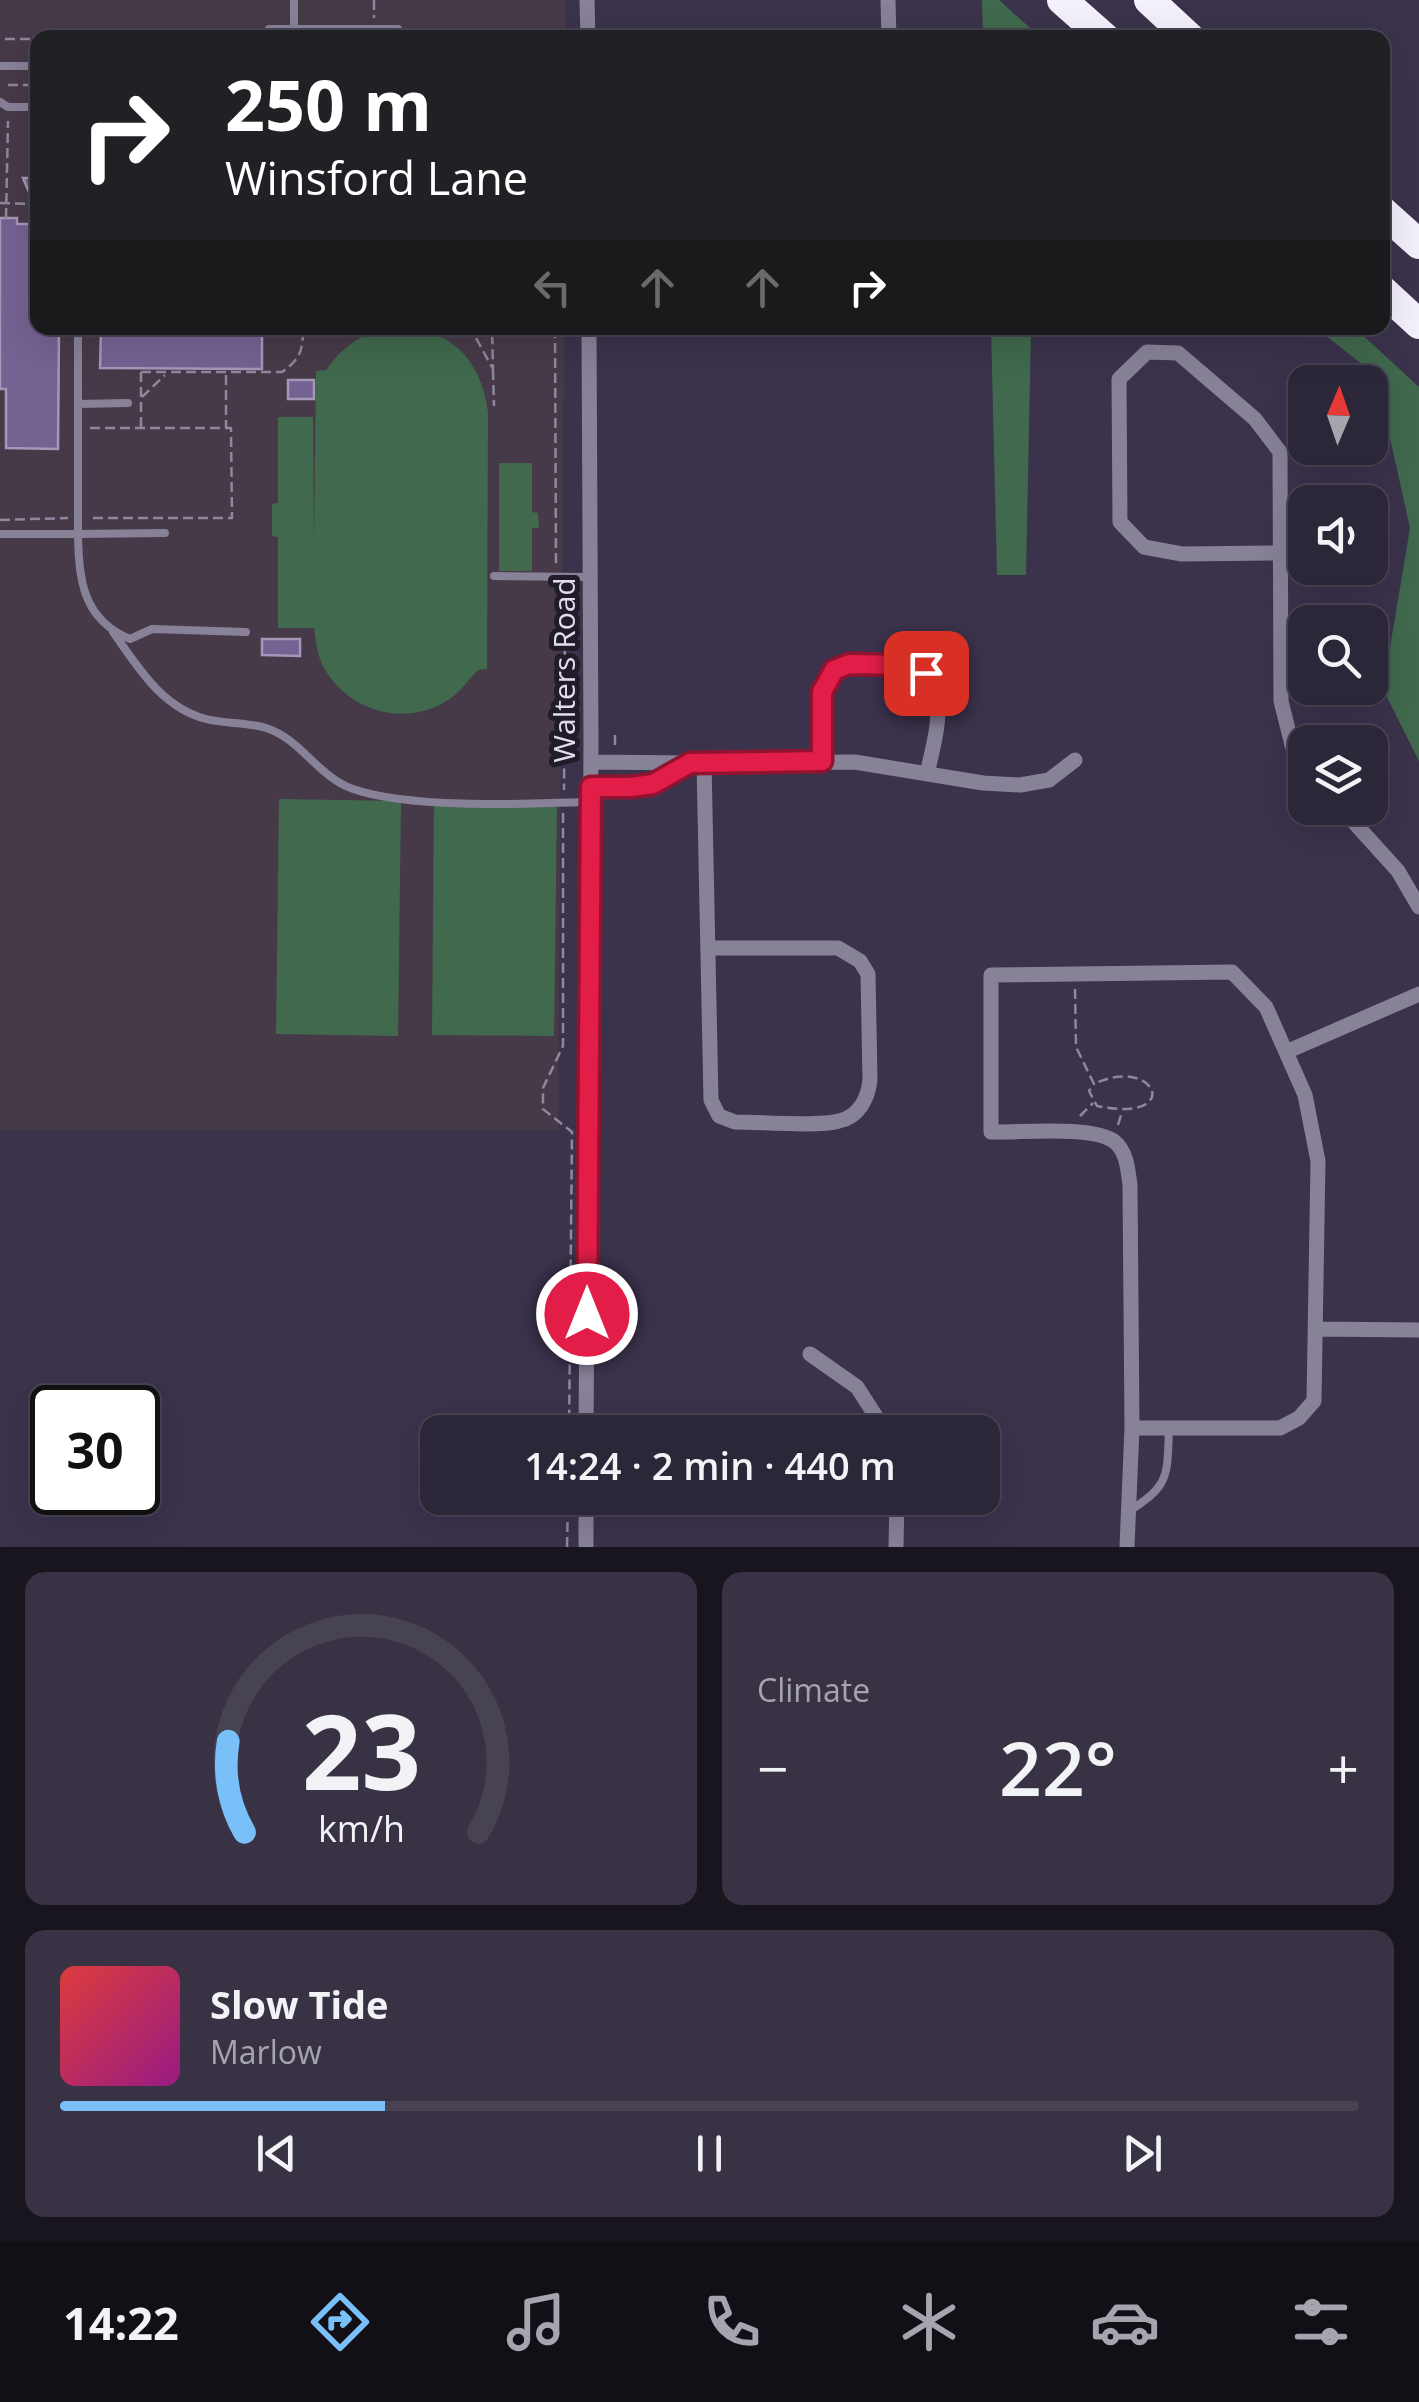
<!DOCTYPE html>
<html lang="en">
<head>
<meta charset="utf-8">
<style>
  body { margin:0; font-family:"Open Sans",sans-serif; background:#383244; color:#f1f3f6; height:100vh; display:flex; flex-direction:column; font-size:38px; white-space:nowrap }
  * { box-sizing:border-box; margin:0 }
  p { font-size:32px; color:#a6a5ae }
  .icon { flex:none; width:55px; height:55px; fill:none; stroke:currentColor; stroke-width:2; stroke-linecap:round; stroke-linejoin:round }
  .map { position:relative; height:1547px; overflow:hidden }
  .details { display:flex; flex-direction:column; gap:25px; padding:25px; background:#18151f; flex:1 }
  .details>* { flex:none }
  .top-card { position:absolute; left:30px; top:30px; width:1360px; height:305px; border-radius:20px; box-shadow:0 10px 40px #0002,0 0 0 2px #484353; background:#202124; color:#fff; overflow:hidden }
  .needle { width:65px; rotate:2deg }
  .fabs { position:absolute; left:1288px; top:365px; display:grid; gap:20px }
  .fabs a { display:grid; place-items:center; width:100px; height:100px; border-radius:20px; background:#2c2639; box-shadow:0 10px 40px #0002,0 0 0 2px #484353; font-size:50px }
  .speed { position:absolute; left:30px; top:1385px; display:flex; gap:20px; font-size:50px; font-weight:700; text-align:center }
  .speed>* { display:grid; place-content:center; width:130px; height:130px; border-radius:50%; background:#2c2639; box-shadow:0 10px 40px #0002,0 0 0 2px #484353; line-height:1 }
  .speed .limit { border:5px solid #111; border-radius:15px; background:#fff; color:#111 }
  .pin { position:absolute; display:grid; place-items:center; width:85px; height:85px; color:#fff; margin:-42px; border-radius:20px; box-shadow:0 5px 15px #0006 }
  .me { position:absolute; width:110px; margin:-55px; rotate:0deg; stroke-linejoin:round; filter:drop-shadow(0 0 8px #0008) }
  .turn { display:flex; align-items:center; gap:35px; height:210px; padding:0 30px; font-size:45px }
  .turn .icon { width:130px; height:130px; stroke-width:2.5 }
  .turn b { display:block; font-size:70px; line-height:85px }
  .lanes { display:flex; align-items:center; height:95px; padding:0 30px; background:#0003; justify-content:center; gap:50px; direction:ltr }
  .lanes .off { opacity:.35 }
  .big { font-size:75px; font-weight:600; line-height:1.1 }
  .details .card { flex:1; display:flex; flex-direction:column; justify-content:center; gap:15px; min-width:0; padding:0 35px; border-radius:20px; background:#383244 }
  .details .dial { align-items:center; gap:0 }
  .dial svg { height:260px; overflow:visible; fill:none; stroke:#484353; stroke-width:7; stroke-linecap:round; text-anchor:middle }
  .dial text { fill:#f1f3f6; stroke:none }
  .song { display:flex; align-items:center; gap:30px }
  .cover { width:120px; height:120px; border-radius:15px; background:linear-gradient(135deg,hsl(0 70% 55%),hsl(310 70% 35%)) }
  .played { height:10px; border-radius:5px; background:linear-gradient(90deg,#79bff8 25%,#484353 25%) }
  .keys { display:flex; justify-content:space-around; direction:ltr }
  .heat { display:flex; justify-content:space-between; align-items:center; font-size:55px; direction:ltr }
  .details .tiles { flex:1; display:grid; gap:25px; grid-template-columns:1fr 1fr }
  .card:last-child { grid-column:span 2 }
  .trip { position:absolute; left:420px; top:1415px; width:580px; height:100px; border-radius:20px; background:#2c2639; box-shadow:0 10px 40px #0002,0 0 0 2px #484353; font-weight:600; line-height:100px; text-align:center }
  .dock { display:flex; height:160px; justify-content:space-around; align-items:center; background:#120f17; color:#a6a5ae }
  .dock .icon { width:70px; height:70px }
  .dock .current { color:#79bff8 }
  .dock b { font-size:45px; color:#f1f3f6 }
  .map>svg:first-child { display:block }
  .education { fill:#473a48 }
  .green { fill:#40694d }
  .building { fill:#746292; stroke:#a498b8; stroke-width:2.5 }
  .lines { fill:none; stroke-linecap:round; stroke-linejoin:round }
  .path { stroke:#8f879d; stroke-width:2.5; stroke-dasharray:10 5; stroke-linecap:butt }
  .service { stroke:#888299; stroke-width:8 }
  .minor { stroke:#888299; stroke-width:15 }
  .motorway { stroke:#f4f1fd; stroke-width:30 }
  .route-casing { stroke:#92132f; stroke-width:25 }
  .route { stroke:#e11d48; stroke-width:18 }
  .labels { text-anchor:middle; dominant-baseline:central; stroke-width:10; stroke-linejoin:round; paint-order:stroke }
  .street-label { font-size:30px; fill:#e2dced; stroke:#201c28 }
</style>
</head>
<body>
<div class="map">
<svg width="1419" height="1547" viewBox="0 0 1419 1547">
  <rect width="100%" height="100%" fill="#3b324c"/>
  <path class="education" d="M0,0H566V37L38,38V328H564L558,1130H0Z"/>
  <path class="green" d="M982,0H999L1040,37H983Z
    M384,328C444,324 480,352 488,412L487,669L478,670C469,679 462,690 451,698C408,729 347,712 323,666C317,654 316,641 314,628H278V537L272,536V504L278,503V417H313L314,543L316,371L326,370C341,348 359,336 384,328Z
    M991,328H1031L1026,575H997Z
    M1316,328H1355L1419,387V761L1383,689L1410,528L1376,375Z
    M499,463H532V512L538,513L539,528H532V571H499Z
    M279,799L401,801L398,1036L276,1034Z
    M434,800L557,801L554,1036L432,1035Z"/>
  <path class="building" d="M23,178H38V211L34,204Z
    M0,218H17V224H38V328H59L58,449L6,448V389H0Z
    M101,328H262V369L100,368Z
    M288,380H314V399H288Z
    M262,639H300V656L262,655Z"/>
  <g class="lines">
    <path class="path" d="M374,0V18
      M5,39H38
      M8,85H38
      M0,203L34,204
      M6,218L8,121
      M465,328L476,338L493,369L492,328
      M555,328L556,567
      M438,331L439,328
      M317,332L328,328
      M360,334V328
      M304,335L316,332V328
      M493,370L494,406
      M141,372H282C301,359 303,349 303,328
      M226,375V427
      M142,397L165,375
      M141,427V368
      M90,428H231L232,518H91
      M0,520L68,518
      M557,590L565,611L564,790
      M615,745V731
      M563,813V1046L543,1088V1109L572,1132L569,1432
      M1075,989L1076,1047L1094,1084L1089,1091L1097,1106C1185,1124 1156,1054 1094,1084
      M1080,1116L1093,1103
      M1118,1125L1122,1112
      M567,1547L568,1498"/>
    <path class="service" d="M269,29H398
      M294,38V0
      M0,66H38
      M0,102L8,107H38
      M79,404L128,403
      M165,533L78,534C79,579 82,619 130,639L152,629L246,632
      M0,534H78V328
      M494,576L590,577
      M113,632C138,667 161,707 206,719C225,724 247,722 266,728C301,739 318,777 353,789C411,809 526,804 589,802
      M1128,1512C1170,1485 1167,1477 1169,1429"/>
    <path class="minor" d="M587,0L588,38
      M888,0L889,38
      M1278,553L1182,554L1144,547L1120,522L1119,379L1147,352L1178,353L1255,419L1280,452L1281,701L1292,745L1305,762
      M822,761V692L834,670C852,663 869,665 889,665C958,665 937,729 927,774
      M690,763L855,762L983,783L1020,785L1049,780L1075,760
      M704,763L711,1100L719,1116L735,1122C761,1122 818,1127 839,1121C859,1117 868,1098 870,1080L868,974L860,961L838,948H709
      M591,787C637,787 650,786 690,763L591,762
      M1341,808L1398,871L1419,907
      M1286,1052L1419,994
      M1316,1329L1419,1330
      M810,1354L857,1387L886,1432
      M586,1432L591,744L589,328
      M586,1547V1498
      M896,1547L897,1498
      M1127,1547L1132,1428L1130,1185C1128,1171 1127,1152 1115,1142C1093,1125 1019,1133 991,1132V975L1232,972L1266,1007L1305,1095L1318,1161L1314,1401L1299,1418L1280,1428H1132"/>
    <path class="motorway" d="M1062,0L1105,38
      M1149,0L1190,38
      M1382,211L1419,244
      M1382,290L1419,324"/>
  </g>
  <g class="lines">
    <defs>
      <path id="route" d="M587,1314L591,787H631L653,784L690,763L822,761V692L834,670L849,664L908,665L926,673"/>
    </defs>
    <use href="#route" class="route-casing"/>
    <use href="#route" class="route"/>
  </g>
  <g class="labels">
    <g class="street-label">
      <text transform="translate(563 670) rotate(-90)">Walters Road</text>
    </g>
  </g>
</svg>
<div class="fabs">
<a><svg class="needle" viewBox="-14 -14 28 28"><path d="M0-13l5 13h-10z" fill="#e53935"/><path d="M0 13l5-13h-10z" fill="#a6a5ae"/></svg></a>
<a><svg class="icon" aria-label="sound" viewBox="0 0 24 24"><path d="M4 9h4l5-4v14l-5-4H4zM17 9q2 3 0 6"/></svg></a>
<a><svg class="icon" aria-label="search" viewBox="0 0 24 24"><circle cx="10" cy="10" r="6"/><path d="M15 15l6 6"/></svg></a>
<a><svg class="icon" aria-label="layers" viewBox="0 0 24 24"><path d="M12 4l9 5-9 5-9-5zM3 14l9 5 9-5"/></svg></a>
</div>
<div class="speed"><div class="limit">30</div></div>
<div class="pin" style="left:926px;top:673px;background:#d93025"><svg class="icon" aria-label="arrive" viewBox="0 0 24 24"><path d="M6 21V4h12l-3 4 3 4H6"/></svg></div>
<svg class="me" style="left:587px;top:1314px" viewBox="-20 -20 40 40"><circle r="17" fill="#e11d48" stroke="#fff" stroke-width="3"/><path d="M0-11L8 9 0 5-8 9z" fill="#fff"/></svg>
<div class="trip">14:24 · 2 min · 440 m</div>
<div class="top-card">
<div class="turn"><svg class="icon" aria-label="right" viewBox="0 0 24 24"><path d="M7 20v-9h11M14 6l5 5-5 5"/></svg><div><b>250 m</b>Winsford Lane</div></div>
<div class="lanes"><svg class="icon off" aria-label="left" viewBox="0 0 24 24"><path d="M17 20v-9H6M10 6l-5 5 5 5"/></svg><svg class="icon off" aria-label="ahead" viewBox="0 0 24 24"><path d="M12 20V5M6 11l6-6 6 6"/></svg><svg class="icon off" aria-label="ahead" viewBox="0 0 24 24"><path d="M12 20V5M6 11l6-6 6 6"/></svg><svg class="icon" aria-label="right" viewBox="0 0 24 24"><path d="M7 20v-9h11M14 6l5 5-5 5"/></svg></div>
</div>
</div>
<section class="details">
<div class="tiles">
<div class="card dial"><svg viewBox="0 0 100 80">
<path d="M14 69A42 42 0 1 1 86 69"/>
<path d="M14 69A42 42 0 0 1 9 41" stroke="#79bff8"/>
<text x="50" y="56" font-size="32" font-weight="700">23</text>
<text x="50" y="72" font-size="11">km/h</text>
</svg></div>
<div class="card"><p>Climate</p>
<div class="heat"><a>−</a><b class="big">22°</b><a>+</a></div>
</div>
<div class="card">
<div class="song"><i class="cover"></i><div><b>Slow Tide</b><p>Marlow</p></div></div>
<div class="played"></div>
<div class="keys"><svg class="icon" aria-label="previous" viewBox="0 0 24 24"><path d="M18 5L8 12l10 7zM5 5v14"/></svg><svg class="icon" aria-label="pause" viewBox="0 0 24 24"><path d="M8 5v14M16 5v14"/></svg><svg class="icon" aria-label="next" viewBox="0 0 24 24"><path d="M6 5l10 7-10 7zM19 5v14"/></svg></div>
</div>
</div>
</section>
<nav class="dock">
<b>14:22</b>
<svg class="icon current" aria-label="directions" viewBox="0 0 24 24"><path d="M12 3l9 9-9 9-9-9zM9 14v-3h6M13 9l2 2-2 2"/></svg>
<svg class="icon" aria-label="music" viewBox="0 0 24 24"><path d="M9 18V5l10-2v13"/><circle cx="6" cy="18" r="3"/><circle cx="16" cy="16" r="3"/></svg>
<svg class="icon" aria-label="phone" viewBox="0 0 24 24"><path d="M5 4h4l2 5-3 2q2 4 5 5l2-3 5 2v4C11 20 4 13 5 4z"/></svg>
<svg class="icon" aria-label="climate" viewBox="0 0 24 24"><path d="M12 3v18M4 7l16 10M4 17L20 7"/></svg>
<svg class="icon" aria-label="car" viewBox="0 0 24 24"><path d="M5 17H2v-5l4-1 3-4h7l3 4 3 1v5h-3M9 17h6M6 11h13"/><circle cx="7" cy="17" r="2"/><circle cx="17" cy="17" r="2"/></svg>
<svg class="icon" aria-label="filters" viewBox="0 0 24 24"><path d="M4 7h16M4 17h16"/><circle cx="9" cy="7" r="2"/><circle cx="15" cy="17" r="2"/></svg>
</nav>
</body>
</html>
